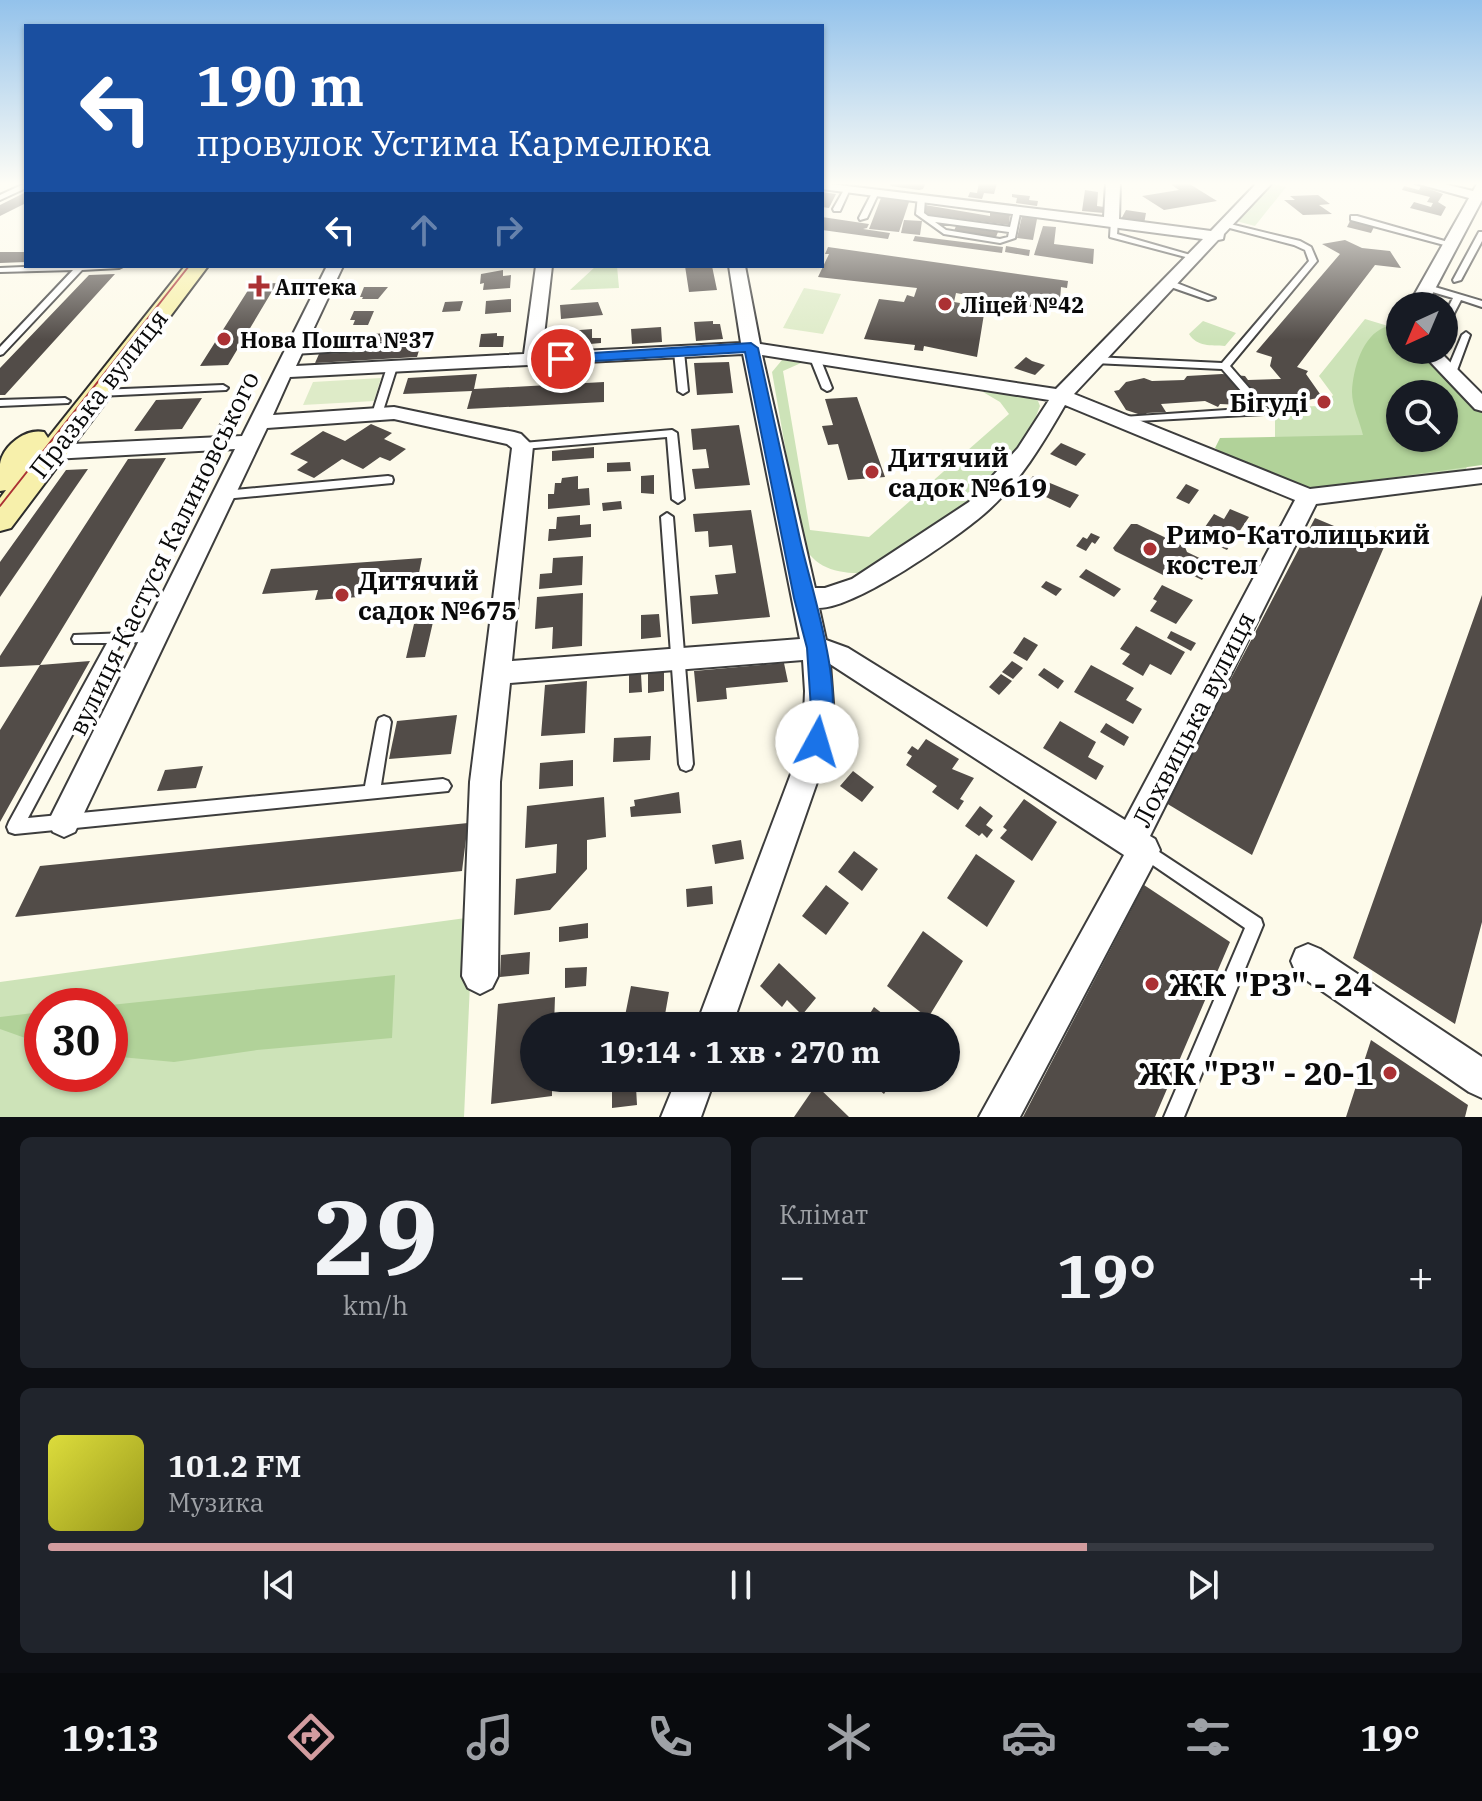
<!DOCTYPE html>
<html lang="uk">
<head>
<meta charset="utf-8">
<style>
  body { margin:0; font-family:"IBM Plex Serif",serif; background:#20242c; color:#f1f3f6; height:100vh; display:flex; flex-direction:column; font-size:30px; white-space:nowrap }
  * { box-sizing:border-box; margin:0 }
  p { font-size:26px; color:#9ea1a6 }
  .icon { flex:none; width:44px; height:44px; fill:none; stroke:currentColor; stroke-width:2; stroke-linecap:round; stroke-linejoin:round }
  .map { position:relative; height:1117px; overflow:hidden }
  .side { display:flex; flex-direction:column; gap:20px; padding:20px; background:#0d0f14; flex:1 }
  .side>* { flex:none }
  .hud { position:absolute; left:24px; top:24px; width:800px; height:244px; border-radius:0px; box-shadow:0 2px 6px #0004; background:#1a4fa0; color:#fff; overflow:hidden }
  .needle { width:52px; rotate:224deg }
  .tools { position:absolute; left:1386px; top:292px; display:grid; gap:16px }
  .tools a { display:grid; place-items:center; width:72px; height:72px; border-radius:50%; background:#171b24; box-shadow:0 2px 6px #0004; font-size:40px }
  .speed { position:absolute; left:24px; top:988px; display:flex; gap:16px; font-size:40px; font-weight:700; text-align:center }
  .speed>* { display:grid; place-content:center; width:104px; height:104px; border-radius:50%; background:#171b24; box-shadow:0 2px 6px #0004; line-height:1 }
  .speed .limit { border:12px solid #d22; background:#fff; color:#111 }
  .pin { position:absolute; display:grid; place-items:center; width:68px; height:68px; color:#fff; margin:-34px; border:4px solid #fff; border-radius:50%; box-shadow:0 2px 8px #0007 }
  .me { position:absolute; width:88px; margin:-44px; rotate:6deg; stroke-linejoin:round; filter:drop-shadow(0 0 6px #0008) }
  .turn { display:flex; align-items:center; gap:28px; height:168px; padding:0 40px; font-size:36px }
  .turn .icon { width:104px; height:104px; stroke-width:2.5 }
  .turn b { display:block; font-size:56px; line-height:68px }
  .lanes { display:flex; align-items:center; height:76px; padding:0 40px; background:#0003; justify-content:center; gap:40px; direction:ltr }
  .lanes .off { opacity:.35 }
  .big { font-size:60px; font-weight:800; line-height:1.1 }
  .side .card { flex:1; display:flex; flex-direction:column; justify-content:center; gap:12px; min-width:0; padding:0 28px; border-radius:12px; background:#20242c }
  .side .dial { align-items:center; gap:0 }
  .dial b { font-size:104px; line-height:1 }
  .song { display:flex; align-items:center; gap:24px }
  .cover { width:96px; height:96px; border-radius:12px; background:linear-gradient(135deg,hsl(60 70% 55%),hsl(60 70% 35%)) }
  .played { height:8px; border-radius:4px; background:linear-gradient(90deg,#d29c9f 75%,#363941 75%) }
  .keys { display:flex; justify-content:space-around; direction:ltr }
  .heat { display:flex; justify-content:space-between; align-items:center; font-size:44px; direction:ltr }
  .side .tiles { flex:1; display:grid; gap:20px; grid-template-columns:1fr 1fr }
  .card:last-child { grid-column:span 2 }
  .trip { position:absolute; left:520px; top:1012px; width:440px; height:80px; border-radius:40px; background:#171b24; box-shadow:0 2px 6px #0004; font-weight:800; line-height:80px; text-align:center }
  .tabs { display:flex; height:128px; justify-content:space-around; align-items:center; background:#090b0e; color:#9ea1a6 }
  .tabs .icon { width:56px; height:56px }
  .tabs .current { color:#d29c9f }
  .tabs b { font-size:36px; color:#f1f3f6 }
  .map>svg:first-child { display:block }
  .green { fill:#cde3b8; fill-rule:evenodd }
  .forest { fill:#b1d299; fill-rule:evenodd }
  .pitch { fill:#deebc8 }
  .building { fill:#524c48 }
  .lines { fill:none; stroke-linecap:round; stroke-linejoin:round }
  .lane-casing { stroke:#3d3d3d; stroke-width:4 }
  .street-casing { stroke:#3d3d3d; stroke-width:4 }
  .secondary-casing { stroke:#2c2c2c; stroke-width:4 }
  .lane { fill:#fff; fill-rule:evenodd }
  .street { fill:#fff; fill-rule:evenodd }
  .secondary { fill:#f7f0ab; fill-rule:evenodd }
  .tram { stroke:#ab3134; stroke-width:2 }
  .route { fill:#1a73e8; stroke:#114b97; stroke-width:2 }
  .poi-dot { fill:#ab3134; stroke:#fff; stroke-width:3 }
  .labels { text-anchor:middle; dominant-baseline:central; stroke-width:8; stroke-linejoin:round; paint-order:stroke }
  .far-poi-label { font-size:22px; font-weight:bold; fill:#0a0a0a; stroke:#fff; text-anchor:start }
  .street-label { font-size:26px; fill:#0a0a0a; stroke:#fff }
  .poi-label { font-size:26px; font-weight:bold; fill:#0a0a0a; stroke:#fff; text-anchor:start }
  .near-poi-label { font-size:32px; font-weight:bold; fill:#0a0a0a; stroke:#fff; text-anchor:start }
</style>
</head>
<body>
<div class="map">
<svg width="1482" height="1117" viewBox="0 0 1482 1117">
  <rect width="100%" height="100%" fill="#fdfaea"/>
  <path class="green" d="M1270,183L1286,187L1255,226L1236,221Z
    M596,266H617L619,288L570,290Z
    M1365,319L1398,329L1400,350H1419L1482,433L1465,471L1338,483L1275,478V416L1268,407L1324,406L1333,395L1319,376ZM1400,394H1444V438H1400Z
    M1203,321L1236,333L1225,346C1211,345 1197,347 1189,334Z
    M782,360L801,363L783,371L810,530L869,537L1009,414L1000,402L983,392L1029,396L1038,401L1040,406L1028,437L975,499L863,573C834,574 810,566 801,538L772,372Z
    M473,917L464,1117H0V982ZM42,1006H110V1074H42Z"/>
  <path class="forest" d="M1385,327L1400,333V350H1424L1482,412V465L1303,490L1242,466L1215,448L1220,438L1363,435C1360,422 1352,406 1352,392C1353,369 1362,336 1385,327ZM1400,394H1444V438H1400Z
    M395,975L392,1038L257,1050L174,1062L110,1056V1006H101Z
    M42,1012V1044L0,1029V1017Z"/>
  <path class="pitch" d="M804,288L841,294L823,334L783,328Z
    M381,378L374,401L303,405L313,382Z"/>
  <path class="building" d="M892,183H926L923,189L919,190L890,186Z
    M979,183H997L994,194L984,193L982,199L968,197L970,192L977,193Z
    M1169,183H1188L1217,201L1164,210L1142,196L1179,190Z
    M1404,186L1419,190L1421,186L1443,194L1438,202L1446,207L1441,216L1410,208L1414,202L1431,207L1433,203L1427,202L1430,197L1402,190Z
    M1085,190L1098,192L1097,206L1104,207V213L1082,211Z
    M26,192V203L0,216V205Z
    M822,192L836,194L829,208L822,207Z
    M1012,194L1030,196L1029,200L1038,201L1037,206L1016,203L1017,198L1012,197Z
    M1318,195L1330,204L1319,205L1332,214L1303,215L1284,200H1295L1290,196Z
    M881,198L909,202L899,232L869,229Z
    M925,205L990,216V212L1010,214L1009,225L922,214Z
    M1126,210L1146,213L1144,224L1120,221Z
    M1022,216L1037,219L1033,240L1017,238Z
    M822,217L869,224L867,228L863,229L890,233L888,239L822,230Z
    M1351,219L1375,225L1371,233L1347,227Z
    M904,220L922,221L920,235L901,233Z
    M956,226L998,232L996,237L954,231Z
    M1043,226L1056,227L1054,244L1094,249L1093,264L1034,255Z
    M915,236L1003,247L1002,253L913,241Z
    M1345,240L1362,248L1390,251L1401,268L1375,265L1297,367L1308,371L1306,374L1320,394L1317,398L1291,404L1282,400H1247L1243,405L1220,404L1218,407L1205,401L1161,404L1166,412L1147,413L1144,416L1126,410L1114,391L1119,390L1126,382L1144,378L1152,381L1184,380L1187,376L1222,374L1245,376L1248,380L1281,379L1270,366L1272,357L1256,352L1340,254L1322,244Z
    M1006,246L1030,250L1029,256L1005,252Z
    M828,247L1068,281L1067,288L1061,287L1059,312L956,293L954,302L960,303L958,311L984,314L977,357L924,346L923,351L914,350L915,345L864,339L879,299L904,302L907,295L914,297L917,288L818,277L829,254H825Z
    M0,252H26V262L0,263Z
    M685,266H712L717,290L689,292Z
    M503,270V276L511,275L510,288L483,290L484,283L480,284L481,274Z
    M115,274L5,395H0V368L89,275Z
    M277,283L228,365L200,366L252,284Z
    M364,287H388L378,299H362L363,297H360Z
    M511,299V312L485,314L486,301Z
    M463,301L460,311L442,312L445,302Z
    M598,302L603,315L561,319L560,305Z
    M354,311H374L368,325H353L355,320H350Z
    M713,321V324H720L723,339L696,341L694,322Z
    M661,327L662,342L632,344L631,329Z
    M592,329V338H601V343L568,346V331Z
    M425,331L417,357L315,363L319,354L401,350L404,340L350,343L353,335Z
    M497,333V336H504L503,347H479L481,334Z
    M1026,357L1032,361L1045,365L1035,375L1014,368Z
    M729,362L733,393L697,395L694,363Z
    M477,374L474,389L604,382V402L467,409L472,391L403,394L408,378Z
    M857,397L885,477L848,480L838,444L828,445L822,426L833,425L825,399Z
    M202,398L182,429L134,431L156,400Z
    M223,418H240L233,430H215Z
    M371,424L392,433L384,439L406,449L390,461L380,457L363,469L342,459L314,478L297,470L308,462L290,454L323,431L345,441Z
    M739,425L750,485L695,489L692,469L709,468L706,449L693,450L691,429Z
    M1061,443L1086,454L1076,466L1050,454Z
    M594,447V458L552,461V451Z
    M166,458L40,665L0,667V656L128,459Z
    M630,462L631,471L607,472V463Z
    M88,469L0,597V562L66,470Z
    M654,475V494L641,493V476Z
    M578,476V489L589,488L590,505L548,509V494H554L555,483H561L562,478Z
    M1033,476L1079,495L1070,508L1024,487Z
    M1186,484L1199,490L1189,504L1176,498Z
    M621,501L622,509L603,511L602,503Z
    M1230,509L1249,517L1227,550L1198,537L1214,514L1224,519Z
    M751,510L770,617L692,624L690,596L718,594L715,575L736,573L732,545L709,547L708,531L695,532L693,514Z
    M580,515V525L591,524V537L548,541L549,529H556L557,517Z
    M1315,518L1384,547L1252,855L1166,803Z
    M1131,524H1137L1185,547L1187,552L1212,564L1202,580L1176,567L1170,576H1165L1115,551L1113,548Z
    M1091,533L1100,537L1095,544L1092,542L1086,551L1076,546L1083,537L1087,539Z
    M583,556L582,585L539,589L540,574L552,573L553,558Z
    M422,558L417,583L361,588L359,597L315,600L318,590L262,594L271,569Z
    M1086,569L1121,589L1114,597L1079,577Z
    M1046,581L1062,589L1056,596L1041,587Z
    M1162,585L1193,600L1176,624L1150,611L1157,601L1153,599Z
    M583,593L582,646L552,649L553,627L535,629L537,597Z
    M1482,595V922L1455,1024L1353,958Z
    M659,614L661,637L641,639V615Z
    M433,622L425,657L406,658L414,624Z
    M1136,626L1185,652L1171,675L1150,664L1143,676L1122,664L1130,654L1120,649Z
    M1171,631L1196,643L1191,651L1167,638Z
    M1024,637L1038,645L1027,661L1013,653Z
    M90,661L34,761L0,822V730L40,665Z
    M1012,661L1023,668L1013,679L1002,672Z
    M784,663L788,682L726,688L727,699L697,702L694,671Z
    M1091,665L1134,688L1126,700L1142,709L1133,724L1074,692Z
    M1044,668L1064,681L1058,689L1038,675Z
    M664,672V691L648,693V673Z
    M641,674L642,692L629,693V675Z
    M1001,674L1012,681L999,695L989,687Z
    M587,681L585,733L541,736L545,685Z
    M457,715L451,754L389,759L397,721Z
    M1060,721L1096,742L1088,757L1104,766L1096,780L1043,748Z
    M1106,723L1129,737L1124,746L1100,732Z
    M651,736L650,760L613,762L614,738Z
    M926,739L959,759L952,769L974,778L960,799L964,801L958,810L932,792L937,786L906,765L912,756L907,753L912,746L918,750Z
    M573,760V786L539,789L540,763Z
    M203,766L196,788L157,791L165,770Z
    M853,771L874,787L862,802L840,786Z
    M679,792L681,813L631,817L630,807L635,806L634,800Z
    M604,797L606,837L587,840V869L550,910L514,915L516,879L556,873L557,844L525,848L527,806Z
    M1024,799L1057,822L1032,861L1000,838L1007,830L1003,827Z
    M980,806L993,816L986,825L993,830L987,838L982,833L979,836L965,826Z
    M468,823L462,871L15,917L40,866Z
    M741,840L744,859L715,864L712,845Z
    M854,851L878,869L862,891L838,872Z
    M976,854L1015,881L987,927L947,898Z
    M826,885L849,903L826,935L802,916Z
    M1144,885L1230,942L1155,1117H1023Z
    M712,886L713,904L687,907L686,889Z
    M588,923V938L559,942V927Z
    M923,931L963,961L928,1018L887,986Z
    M530,952L529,974L500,977L501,955Z
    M779,963L816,998L802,1015L787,1000L782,1007L760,986Z
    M587,967L586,986L565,988V968Z
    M631,986L669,992L663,1026H623Z
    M555,997L554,1026H534V1078H552V1096L491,1104L498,1004Z
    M874,1007L898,1026H862Z
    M1371,1040L1468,1105L1465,1117H1346Z
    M865,1078H894L884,1094Z
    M816,1085L849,1117H794Z
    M636,1087L637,1105L612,1108V1089Z"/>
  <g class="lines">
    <defs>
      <path id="lane" d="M26,183V188L0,200V195Z
        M845,188L850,189L840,211H834L833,209Z
        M873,191L879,192L867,218L860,220L859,218Z
        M918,196L925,198L924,213L928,216L1010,227L1014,210L1021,208L1015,238L1000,243L944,234L916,214ZM935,222L1009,232L1008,237L1000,239L946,230Z
        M1351,216H1357L1455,244L1448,246L1351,220Z
        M1111,220L1118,222L1117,234L1201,258L1197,260L1110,237Z
        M1226,223L1300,241L1311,247L1317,261L1230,366L1269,411L1264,414L1119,422L1118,420L1123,417L1256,408L1222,369L1094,363L1089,360L1094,357L1222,363L1309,261L1305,250L1294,245L1226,227Z
        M1479,232H1482V241L1461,280L1454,282L1453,280Z
        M47,266H123L119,268L82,270L3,354L0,355V347L73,270L0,272V268Z
        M1168,282H1174L1215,298L1208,300L1168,286Z
        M1422,285H1428L1482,301V307L1461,300L1449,323H1444V316L1453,298L1422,289Z
        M1466,332L1470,335L1456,373L1454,375H1448L1446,373L1462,335Z
        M395,343L400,346L398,348L293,354L288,351L293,348Z
        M679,349L684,352L688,391L683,394L678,391L674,352Z
        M815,355L820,358L832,388L830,390L827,391L822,388L810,358Z
        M392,364L397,367L382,414L377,417L373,416L372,414L387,367Z
        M223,385L228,388L226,390L99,396L94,393L99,390Z
        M65,398L70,401L68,403L0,406V400Z
        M672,430L677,433L684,499L678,503L672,499L667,437L523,449L518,446L523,443Z
        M388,476L392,477L393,480L392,483L224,499L218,495L224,491Z
        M667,513L673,517L693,764L691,769L686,771L681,769L679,764L661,517Z
        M154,632L159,633L161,637L159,641L121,643L28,818L365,786L377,722L379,718L384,716L389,718L391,722L381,785L443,779L448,781L451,786L448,791L15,834L9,832L7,827L9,822L107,643H74L72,639L74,635Z
        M1144,842L1261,919L1263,925L1184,1117H1164L1245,928L1138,855L1136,850L1138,845Z"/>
      <path id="street" d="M822,183L1104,217L1106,183H1120L1119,219L1211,231L1257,183H1272L1224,234L1223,239L1218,240L1074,394L1310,489L1482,469V483L1316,504L1150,836L1155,839L1160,850L1155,861L1020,1117H979L1124,855L830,664L834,716L831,742L732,1026H696L803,742L805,691L803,660L510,683L500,782L498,976L492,988L480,994L468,988L462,976L470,782L512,448L507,444L394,419L267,428L75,832L64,837L53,832L48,822L53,812L235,449L53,459L42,452L53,445L242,436L327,266H343L296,366L524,354L536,266H552L542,353L741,343L729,266H745L760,344L1056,389L1203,239L822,189ZM743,354L800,639L512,661L533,446L521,434L514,432L394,407L273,415L290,377ZM762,355L1049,400L1018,448L969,502L852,579L825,588H815ZM1065,405L1295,500L1125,820L848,648L826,640L819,608C856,608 955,539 984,514C1019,484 1043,443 1065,405Z
        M1415,183H1440L1473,191L1477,184L1482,183V200L1426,306H1408L1469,198Z
        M1419,350H1438L1482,394V411L1475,409Z
        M1308,944L1320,949L1482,1057V1098L1469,1092L1296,973L1291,961L1296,949Z
        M677,1078H715L701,1117H661Z"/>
      <path id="secondary" d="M185,266H208L11,528L0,531V498L6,490L0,491C0,483 0,472 0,464C3,445 26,428 44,432L48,438Z"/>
    </defs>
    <use href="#lane" class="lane-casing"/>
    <use href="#street" class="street-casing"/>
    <use href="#secondary" class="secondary-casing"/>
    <use href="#lane" class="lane"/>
    <use href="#street" class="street"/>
    <use href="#secondary" class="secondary"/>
    <path class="tram" d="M0,506L189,266"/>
  </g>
  <linearGradient id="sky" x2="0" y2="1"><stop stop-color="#93c2eb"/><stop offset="0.54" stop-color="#fefdf6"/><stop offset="1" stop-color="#fefdf6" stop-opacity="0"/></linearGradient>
  <rect width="1482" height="340" fill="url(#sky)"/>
  <path class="route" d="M751,343L758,348C772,411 786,475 800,539C812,593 849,698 825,748L817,751L809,748L806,742L811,709L807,648L794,598L745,352L561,363L554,359L561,355Z"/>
  <g class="poi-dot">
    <path d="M255 274h8v8h8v8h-8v8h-8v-8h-8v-8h8z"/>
    <circle cx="945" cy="304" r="8"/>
    <circle cx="224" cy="339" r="8"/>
    <circle cx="1324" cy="402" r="8"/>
    <circle cx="872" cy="472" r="8"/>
    <circle cx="1150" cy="549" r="8"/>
    <circle cx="342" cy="595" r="8"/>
    <circle cx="1152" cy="984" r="8"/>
    <circle cx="1390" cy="1073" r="8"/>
  </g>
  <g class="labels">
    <g class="far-poi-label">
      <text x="275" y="286">Аптека</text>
      <text x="961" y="304">Ліцей №42</text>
      <text x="240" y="339">Нова Пошта №37</text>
    </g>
    <g class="street-label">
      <text transform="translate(98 393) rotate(-52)">Празька вулиця</text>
      <text transform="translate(163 553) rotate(-64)">вулиця Кастуся Калиновського</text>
      <text transform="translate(1193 719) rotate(-63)">Лохвицька вулиця</text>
    </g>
    <g class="poi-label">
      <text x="1308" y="402" text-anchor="end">Бігуді</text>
      <text x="888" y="457">Дитячий<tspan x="888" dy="30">садок №619</tspan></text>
      <text x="1166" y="534">Римо-Католицький<tspan x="1166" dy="30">костел</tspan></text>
      <text x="358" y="580">Дитячий<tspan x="358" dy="30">садок №675</tspan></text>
    </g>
    <g class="near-poi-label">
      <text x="1168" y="984">ЖК "РЗ" - 24</text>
      <text x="1374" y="1073" text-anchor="end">ЖК "РЗ" - 20-1</text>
    </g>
  </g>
</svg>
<div class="tools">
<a><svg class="needle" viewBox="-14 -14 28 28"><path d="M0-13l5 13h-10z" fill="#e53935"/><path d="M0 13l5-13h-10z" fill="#9ea1a6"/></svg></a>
<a><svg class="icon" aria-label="search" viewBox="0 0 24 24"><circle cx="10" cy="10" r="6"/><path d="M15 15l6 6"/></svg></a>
</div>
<div class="speed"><div class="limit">30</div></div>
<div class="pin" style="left:561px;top:359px;background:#d93025"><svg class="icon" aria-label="arrive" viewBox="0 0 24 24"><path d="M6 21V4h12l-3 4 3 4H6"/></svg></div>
<svg class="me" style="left:817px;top:742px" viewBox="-20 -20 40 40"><circle r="19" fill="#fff"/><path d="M0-13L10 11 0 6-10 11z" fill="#1a73e8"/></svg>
<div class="trip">19:14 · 1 хв · 270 m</div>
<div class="hud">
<div class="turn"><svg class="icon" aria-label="left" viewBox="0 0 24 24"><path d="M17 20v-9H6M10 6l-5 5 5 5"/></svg><div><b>190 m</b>провулок Устима Кармелюка</div></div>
<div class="lanes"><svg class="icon" aria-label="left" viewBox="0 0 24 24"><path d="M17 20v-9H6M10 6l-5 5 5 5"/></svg><svg class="icon off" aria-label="ahead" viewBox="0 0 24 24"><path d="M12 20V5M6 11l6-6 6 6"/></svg><svg class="icon off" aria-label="right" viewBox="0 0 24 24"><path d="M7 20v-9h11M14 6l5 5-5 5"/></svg></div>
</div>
</div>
<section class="side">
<div class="tiles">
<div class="card dial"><b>29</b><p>km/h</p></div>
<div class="card"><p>Клімат</p>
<div class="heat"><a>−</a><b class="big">19°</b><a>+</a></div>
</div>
<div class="card">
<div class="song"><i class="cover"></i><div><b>101.2 FM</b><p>Музика</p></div></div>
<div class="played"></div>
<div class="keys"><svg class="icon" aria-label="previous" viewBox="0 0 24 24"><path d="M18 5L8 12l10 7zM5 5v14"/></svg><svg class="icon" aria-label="pause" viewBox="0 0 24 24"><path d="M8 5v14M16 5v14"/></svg><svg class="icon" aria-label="next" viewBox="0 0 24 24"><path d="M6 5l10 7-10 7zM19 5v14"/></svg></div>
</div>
</div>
</section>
<nav class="tabs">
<b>19:13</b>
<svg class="icon current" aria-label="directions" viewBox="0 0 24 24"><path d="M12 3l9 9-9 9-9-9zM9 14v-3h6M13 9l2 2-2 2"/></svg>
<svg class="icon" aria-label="music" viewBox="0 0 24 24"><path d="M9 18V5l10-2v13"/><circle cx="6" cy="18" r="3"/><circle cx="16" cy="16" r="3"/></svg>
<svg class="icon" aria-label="phone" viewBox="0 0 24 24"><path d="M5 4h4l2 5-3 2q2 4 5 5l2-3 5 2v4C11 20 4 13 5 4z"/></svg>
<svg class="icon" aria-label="climate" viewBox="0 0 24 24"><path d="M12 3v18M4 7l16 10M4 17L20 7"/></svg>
<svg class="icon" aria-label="car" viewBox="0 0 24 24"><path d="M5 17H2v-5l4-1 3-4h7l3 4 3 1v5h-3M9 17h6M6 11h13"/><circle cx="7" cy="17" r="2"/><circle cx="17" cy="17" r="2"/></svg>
<svg class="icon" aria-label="filters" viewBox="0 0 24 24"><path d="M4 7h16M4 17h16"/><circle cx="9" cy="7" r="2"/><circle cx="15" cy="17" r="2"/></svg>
<b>19°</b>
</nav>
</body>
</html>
